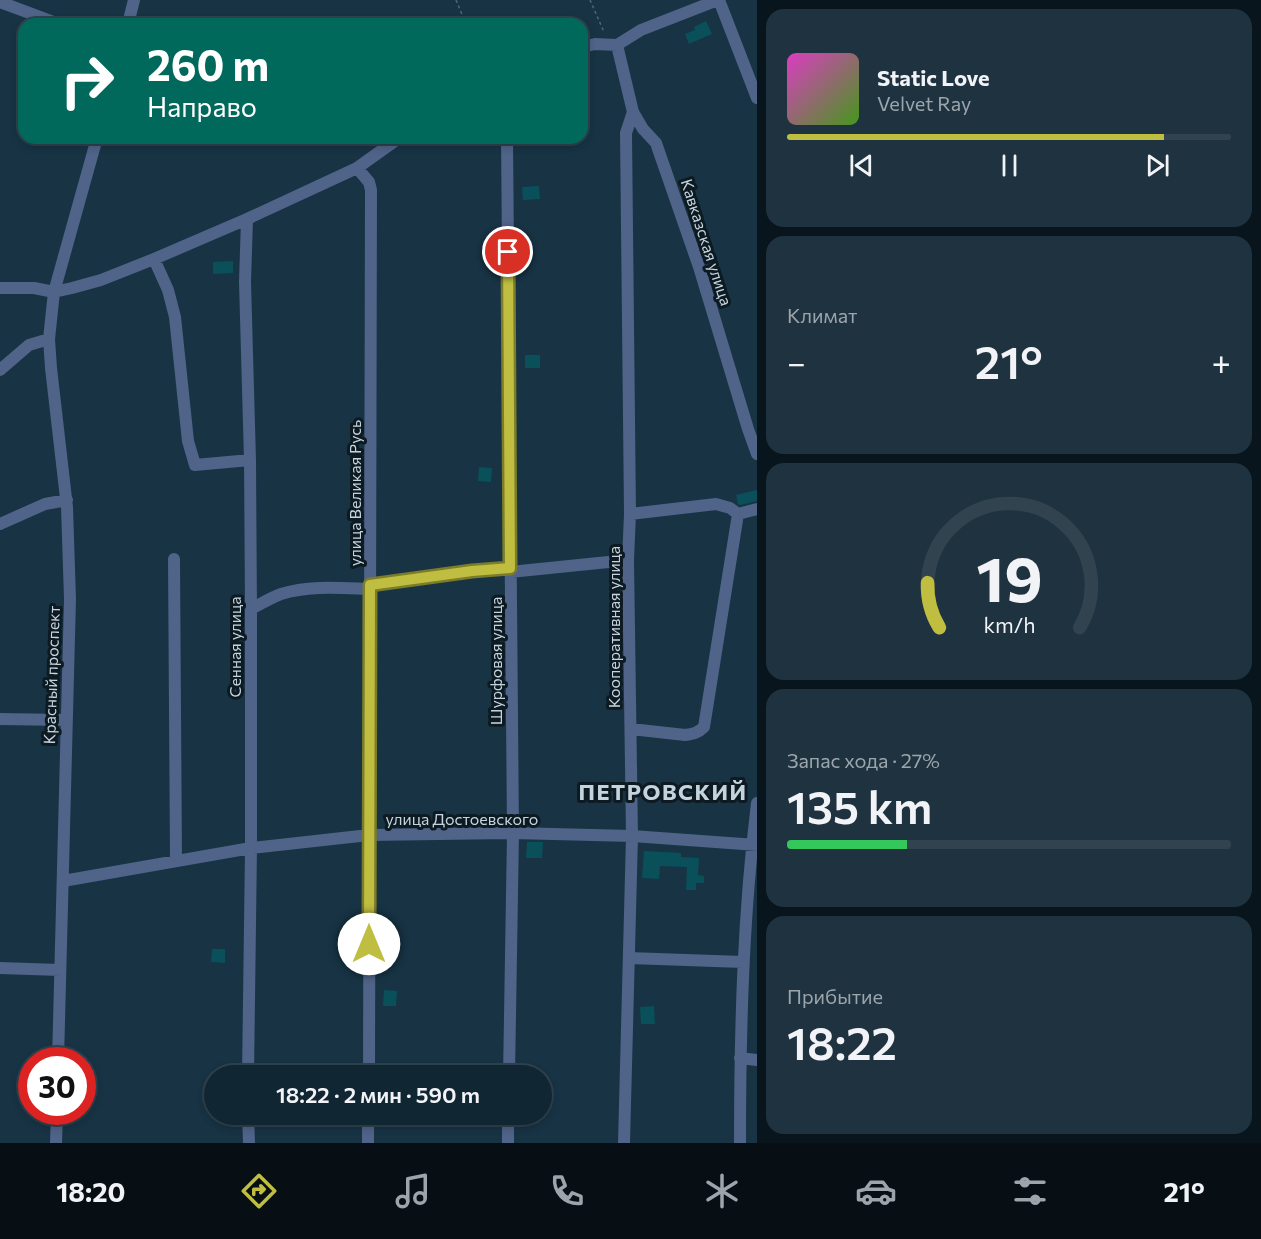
<!DOCTYPE html>
<html lang="ru">
<head>
<meta charset="utf-8">
<style>
  body { margin:0; font-family:Commissioner,sans-serif; background:#1e323f; color:#f1f3f6; height:100vh; display:flex; flex-direction:column; font-size:22px; white-space:nowrap }
  * { box-sizing:border-box; margin:0 }
  p { font-size:20px; color:#9ca5ac }
  .icon { flex:none; width:33px; height:33px; fill:none; stroke:currentColor; stroke-width:2; stroke-linecap:round; stroke-linejoin:round }
  .map { position:relative; flex:1; overflow:hidden }
  .panel { display:flex; flex-direction:column; gap:9px; padding:9px; background:#09151c; width:504px }
  .panel>* { flex:none }
  .top-card { position:absolute; left:18px; top:18px; width:570px; height:126px; border-radius:18px; box-shadow:0 3px 9px #0003,0 0 0 2px #30434e; background:#00695c; color:#fff; overflow:hidden }
  .speed { position:absolute; left:18px; top:1047px; display:flex; gap:12px; font-size:30px; font-weight:700; text-align:center }
  .speed>* { display:grid; place-content:center; width:78px; height:78px; border-radius:50%; background:#112633; box-shadow:0 3px 9px #0003,0 0 0 2px #30434e; line-height:1 }
  .speed .limit { border:9px solid #d22; background:#fff; color:#111 }
  .pin { position:absolute; display:grid; place-items:center; width:51px; height:51px; color:#fff; margin:-26px; border:3px solid #fff; border-radius:50%; box-shadow:0 2px 6px #0007 }
  .me { position:absolute; width:66px; margin:-33px; rotate:0deg; stroke-linejoin:round; filter:drop-shadow(0 0 4px #0008) }
  .turn { display:flex; align-items:center; gap:21px; height:126px; padding:0 30px; font-size:27px }
  .turn .icon { width:78px; height:78px; stroke-width:2.5 }
  .turn b { display:block; font-size:42px; line-height:51px }
  .big { font-size:45px; font-weight:600; line-height:1.1 }
  .panel .tile { flex:1; display:flex; flex-direction:column; justify-content:center; gap:9px; min-width:0; padding:0 21px; border-radius:18px; background:#1e323f }
  .panel .dial { align-items:center; gap:0 }
  .dial svg { height:156px; overflow:visible; fill:none; stroke:#30434e; stroke-width:7; stroke-linecap:round; text-anchor:middle }
  .dial text { fill:#f1f3f6; stroke:none }
  .song { display:flex; align-items:center; gap:18px }
  .cover { width:72px; height:72px; border-radius:9px; background:linear-gradient(135deg,hsl(310 70% 55%),hsl(100 70% 35%)) }
  .played { height:6px; border-radius:3px; background:linear-gradient(90deg,#bfbe41 85%,#30434e 85%) }
  .keys { display:flex; justify-content:space-around; direction:ltr }
  .heat { display:flex; justify-content:space-between; align-items:center; font-size:33px; direction:ltr }
  .charge { height:9px; border-radius:4px; background:linear-gradient(90deg,#34c759 27%,#30434e 0) }
  .trip { position:absolute; left:204px; top:1065px; width:348px; height:60px; border-radius:30px; background:#112633; box-shadow:0 3px 9px #0003,0 0 0 2px #30434e; font-weight:600; line-height:60px; text-align:center }
  .tab-bar { display:flex; height:96px; justify-content:space-around; align-items:center; background:#070f14; color:#9ca5ac }
  .tab-bar .icon { width:42px; height:42px }
  .tab-bar .current { color:#bfbe41 }
  .tab-bar b { font-size:27px; color:#f1f3f6 }
  main { display:flex; flex:1; min-height:0 }
  .map>svg:first-child { display:block }
  .building { fill:#09505b }
  .lines { fill:none; stroke-linecap:round; stroke-linejoin:round }
  .path { stroke:#506877; stroke-width:1.5; stroke-dasharray:3 3; stroke-linecap:butt }
  .minor { stroke:#506388; stroke-width:12 }
  .route-casing { stroke:#7c7c2a; stroke-width:15 }
  .route { stroke:#bfbe41; stroke-width:10 }
  .labels { text-anchor:middle; dominant-baseline:central; stroke-width:6; stroke-linejoin:round; paint-order:stroke }
  .street-label { font-size:16px; fill:#c4d4df; stroke:#0e1a21 }
  .district-label { font-size:22px; font-weight:bold; letter-spacing:1.5px; fill:#c4d4df; stroke:#0e1a21 }
</style>
</head>
<body>
<main>
<div class="map">
<svg width="757" height="1143" viewBox="0 0 757 1143">
  <rect width="100%" height="100%" fill="#173344"/>
  <path class="building" d="M706,21L712,34L689,44L685,34L695,30L694,27Z
    M539,186L540,199L523,200L522,187Z
    M233,261V273L213,274V262Z
    M525,355H540V368H525Z
    M479,467L492,468L491,482L478,481Z
    M757,490V501L740,505L738,504L736,495Z
    M527,842H543L542,858H526Z
    M644,851L681,853V857L699,858L698,875L704,876V883H696V890H686L687,867L660,866L659,879L642,878Z
    M212,949H225V963L211,962Z
    M384,990L397,991L396,1006H383Z
    M654,1006L655,1024H641L640,1007Z"/>
  <g class="lines">
    <path class="path" d="M456,0L466,24
      M590,0L604,32"/>
    <path class="minor" d="M719,0L757,98
      M0,2L59,24
      M128,24L134,0
      M617,45L633,112L643,129L656,143L699,267L748,429L757,454
      M582,47L595,44L617,45L641,30L718,0
      M507,138L513,833L509,1076
      M357,168L369,182L371,190L369,1076
      M247,219L245,282L250,460L251,609V848L248,1076
      M154,259L168,290L175,317L188,441L195,465L250,460
      M0,288H34L54,292L72,288L101,280L154,259L247,219L357,168L399,138
      M0,370L29,345L49,339
      M630,514L716,504L730,508L738,514L757,509
      M0,524L45,504L67,500
      M174,559L176,861
      M510,572L628,560
      M370,585L473,571L510,569
      M251,609C261,604 270,598 281,594C309,585 341,588 370,589
      M0,719L66,720
      M631,729L685,735C693,734 698,733 704,727L738,514
      M63,881L251,848L369,835L513,833L632,836L757,845
      M629,958L743,962
      M0,968L60,970
      M740,1058L757,1060
      M58,1060L70,599L67,507L51,368L49,339L54,292L97,138
      M248,1114L249,1143
      M56,1143L57,1112
      M368,1143V1114
      M508,1143V1114
      M624,1143L632,836L628,560L630,514L626,133L633,112
      M740,1143C740,1029 743,916 757,803"/>
  </g>
  <g class="lines">
    <defs>
      <path id="route" d="M369,944L370,585L472,571L510,568L508,252"/>
    </defs>
    <use href="#route" class="route-casing"/>
    <use href="#route" class="route"/>
  </g>
  <g class="labels">
    <g class="street-label">
      <text transform="translate(707 242) rotate(72)">Кавказская улица</text>
      <text transform="translate(354 493) rotate(-90)">улица Великая Русь</text>
      <text transform="translate(613 627) rotate(-90)">Кооперативная улица</text>
      <text transform="translate(234 647) rotate(-90)">Сенная улица</text>
      <text transform="translate(495 661) rotate(-90)">Шурфовая улица</text>
      <text transform="translate(51 675) rotate(-88)">Красный проспект</text>
      <text x="462" y="818">улица Достоевского</text>
    </g>
    <g class="district-label">
      <text x="663" y="791">ПЕТРОВСКИЙ</text>
    </g>
  </g>
</svg>
<div class="speed"><div class="limit">30</div></div>
<div class="pin" style="left:508px;top:252px;background:#d93025"><svg class="icon" aria-label="arrive" viewBox="0 0 24 24"><path d="M6 21V4h12l-3 4 3 4H6"/></svg></div>
<svg class="me" style="left:369px;top:944px" viewBox="-20 -20 40 40"><circle r="19" fill="#fff"/><path d="M0-13L10 11 0 6-10 11z" fill="#bfbe41"/></svg>
<div class="trip">18:22 · 2 мин · 590 m</div>
<div class="top-card">
<div class="turn"><svg class="icon" aria-label="right" viewBox="0 0 24 24"><path d="M7 20v-9h11M14 6l5 5-5 5"/></svg><div><b>260 m</b>Направо</div></div>
</div>
</div>
<section class="panel">
<div class="tile">
<div class="song"><i class="cover"></i><div><b>Static Love</b><p>Velvet Ray</p></div></div>
<div class="played"></div>
<div class="keys"><svg class="icon" aria-label="previous" viewBox="0 0 24 24"><path d="M18 5L8 12l10 7zM5 5v14"/></svg><svg class="icon" aria-label="pause" viewBox="0 0 24 24"><path d="M8 5v14M16 5v14"/></svg><svg class="icon" aria-label="next" viewBox="0 0 24 24"><path d="M6 5l10 7-10 7zM19 5v14"/></svg></div>
</div>
<div class="tile"><p>Климат</p>
<div class="heat"><a>−</a><b class="big">21°</b><a>+</a></div>
</div>
<div class="tile dial"><svg viewBox="0 0 100 80">
<path d="M14 69A42 42 0 1 1 86 69"/>
<path d="M14 69A42 42 0 0 1 8 46" stroke="#bfbe41"/>
<text x="50" y="56" font-size="32" font-weight="700">19</text>
<text x="50" y="72" font-size="11">km/h</text>
</svg></div>
<div class="tile"><p>Запас хода · 27%</p><b class="big">135 km</b><div class="charge"></div></div>
<div class="tile"><p>Прибытие</p><b class="big">18:22</b></div>
</section>
</main>
<nav class="tab-bar">
<b>18:20</b>
<svg class="icon current" aria-label="directions" viewBox="0 0 24 24"><path d="M12 3l9 9-9 9-9-9zM9 14v-3h6M13 9l2 2-2 2"/></svg>
<svg class="icon" aria-label="music" viewBox="0 0 24 24"><path d="M9 18V5l10-2v13"/><circle cx="6" cy="18" r="3"/><circle cx="16" cy="16" r="3"/></svg>
<svg class="icon" aria-label="phone" viewBox="0 0 24 24"><path d="M5 4h4l2 5-3 2q2 4 5 5l2-3 5 2v4C11 20 4 13 5 4z"/></svg>
<svg class="icon" aria-label="climate" viewBox="0 0 24 24"><path d="M12 3v18M4 7l16 10M4 17L20 7"/></svg>
<svg class="icon" aria-label="car" viewBox="0 0 24 24"><path d="M5 17H2v-5l4-1 3-4h7l3 4 3 1v5h-3M9 17h6M6 11h13"/><circle cx="7" cy="17" r="2"/><circle cx="17" cy="17" r="2"/></svg>
<svg class="icon" aria-label="filters" viewBox="0 0 24 24"><path d="M4 7h16M4 17h16"/><circle cx="9" cy="7" r="2"/><circle cx="15" cy="17" r="2"/></svg>
<b>21°</b>
</nav>
</body>
</html>
